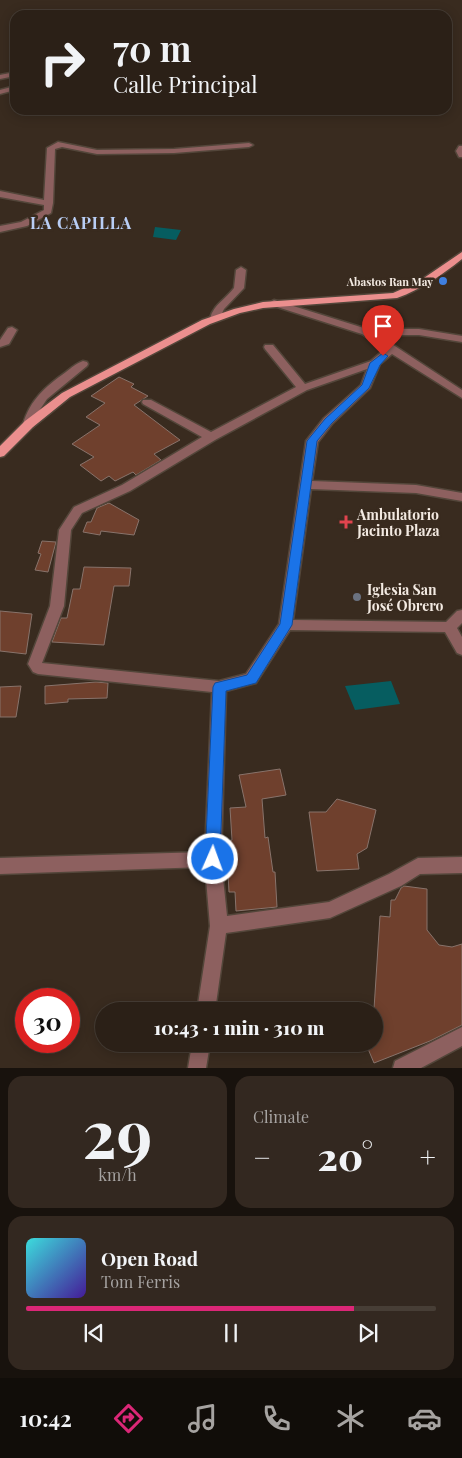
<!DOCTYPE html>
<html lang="en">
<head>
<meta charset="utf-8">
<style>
  body { margin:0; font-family:"Playfair Display",serif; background:#332820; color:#f1f3f6; height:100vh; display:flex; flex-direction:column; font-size:19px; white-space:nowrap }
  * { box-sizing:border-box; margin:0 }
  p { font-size:16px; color:#a6a3a1 }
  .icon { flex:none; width:28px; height:28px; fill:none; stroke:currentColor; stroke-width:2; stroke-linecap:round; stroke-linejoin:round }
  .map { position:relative; height:1068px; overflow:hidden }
  .panel { display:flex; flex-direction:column; gap:8px; padding:8px; background:#18120d; flex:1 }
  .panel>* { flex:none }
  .guide { position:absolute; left:10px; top:10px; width:442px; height:105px; border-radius:15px; box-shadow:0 2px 12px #0003,0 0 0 1px #473e36; background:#2b2017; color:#f1f3f6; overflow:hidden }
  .speed { position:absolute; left:15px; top:988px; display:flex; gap:10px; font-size:25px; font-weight:700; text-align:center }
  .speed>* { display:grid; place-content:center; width:65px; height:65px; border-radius:50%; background:#2b2017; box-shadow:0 2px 12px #0003,0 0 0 1px #473e36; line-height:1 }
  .speed .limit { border:8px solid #d22; background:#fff; color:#111 }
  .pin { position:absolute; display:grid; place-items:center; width:42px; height:42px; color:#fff; margin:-51px -21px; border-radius:50% 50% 50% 0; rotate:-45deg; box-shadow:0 0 5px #0007 }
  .pin .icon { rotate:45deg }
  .me { position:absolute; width:55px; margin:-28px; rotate:2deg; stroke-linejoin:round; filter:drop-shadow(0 0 4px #0008) }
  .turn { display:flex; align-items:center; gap:18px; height:105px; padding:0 20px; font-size:22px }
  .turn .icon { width:65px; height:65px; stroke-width:2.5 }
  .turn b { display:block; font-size:35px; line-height:42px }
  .big { font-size:38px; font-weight:800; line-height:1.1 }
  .panel .card { flex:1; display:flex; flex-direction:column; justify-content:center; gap:8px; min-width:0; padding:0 18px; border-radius:15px; background:#332820 }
  .panel .dial { align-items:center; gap:0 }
  .dial b { font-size:65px; line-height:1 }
  .song { display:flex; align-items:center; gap:15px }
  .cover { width:60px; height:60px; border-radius:8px; background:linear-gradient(135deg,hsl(180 70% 55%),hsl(260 70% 35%)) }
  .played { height:5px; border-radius:2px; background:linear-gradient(90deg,#db2777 80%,#473e36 80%) }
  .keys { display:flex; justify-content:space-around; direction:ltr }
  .heat { display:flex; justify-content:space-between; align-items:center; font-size:28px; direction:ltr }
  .panel .tiles { flex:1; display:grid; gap:8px; grid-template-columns:1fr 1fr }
  .card:last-child { grid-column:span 2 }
  .trip { position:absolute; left:95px; top:1002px; width:288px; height:50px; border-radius:25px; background:#2b2017; box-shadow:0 2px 12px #0003,0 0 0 1px #473e36; font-weight:800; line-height:50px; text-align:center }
  .tabs { display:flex; height:80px; justify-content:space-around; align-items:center; background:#110d09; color:#a6a3a1 }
  .tabs .icon { width:35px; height:35px }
  .tabs .current { color:#db2777 }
  .tabs b { font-size:22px; color:#f1f3f6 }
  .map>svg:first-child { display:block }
  .water { fill:#065d60 }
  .building { fill:#6f402d; stroke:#88736b }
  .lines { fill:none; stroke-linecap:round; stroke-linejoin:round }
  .minor-casing { stroke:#53463a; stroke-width:3 }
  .major-casing { stroke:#53463a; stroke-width:3 }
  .minor { fill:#8d605f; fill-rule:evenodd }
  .major { fill:#eb8f8e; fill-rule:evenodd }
  .route { fill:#1a73e8; stroke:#114b97 }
  .shop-dot { fill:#3f7fe0; stroke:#392b1f; stroke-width:2 }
  .health-dot { fill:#e0444e; stroke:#392b1f; stroke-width:2 }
  .worship-dot { fill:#6b7280; stroke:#392b1f; stroke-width:2 }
  .labels { text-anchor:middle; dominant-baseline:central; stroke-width:5; stroke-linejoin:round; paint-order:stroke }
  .far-poi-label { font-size:11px; font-weight:bold; fill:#f3eae2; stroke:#392b1f; text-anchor:end }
  .poi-label { font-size:14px; font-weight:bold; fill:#f3eae2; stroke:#392b1f; text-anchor:start }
  .far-district-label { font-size:16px; font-weight:bold; letter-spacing:1px; fill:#b9cef5; stroke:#392b1f }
</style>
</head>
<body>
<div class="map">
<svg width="462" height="1068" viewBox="0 0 462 1068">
  <rect width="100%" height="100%" fill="#392b1f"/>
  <path class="water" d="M155,227L181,230L176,240L153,237Z
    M391,681L400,704L355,710L345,686Z"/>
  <path class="building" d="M119,377L134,384L131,387L148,396L134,405L180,440L154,454L161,460L136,475L133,472L115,481L109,476L101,481L80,465L94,457L72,444L100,425L86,417L105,403L91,396Z
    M109,503L139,520L134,535L101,531L100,535L83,532L87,522H91L97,508Z
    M42,541L56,542L48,572L35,570L41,554L38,553Z
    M84,567L131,568L129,586H114L104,645L52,642L61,618H67L73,589H80Z
    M0,611L32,614L26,654L0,651Z
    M96,682L108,683L107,698L68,699V702L45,704V686Z
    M21,686L16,717H0V687Z
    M280,769L286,795L262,799L265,838L268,837L273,872H275L277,907L236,911L235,892H229L228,873H231L228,841L232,840L230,808L246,807L239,775Z
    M337,799L376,810L367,848L357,854L359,869L317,871L309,812H326Z
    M404,886L427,889V930L439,945L452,947L462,944V1025L430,1041L374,1063L366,1044H374V1009L380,916L390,917L391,900H395L401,888Z"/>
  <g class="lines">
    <defs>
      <path id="minor" d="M15,72V76L0,79V75Z
        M15,86V90L0,94V90Z
        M58,142L97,150L174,149L249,143L253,145L249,147L174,153L97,154L62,147L55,149L53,203L51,213L27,226L0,232V226L21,222L44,210V205L0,197V191L44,200L47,148Z
        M459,146H462V157H459L456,151Z
        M241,267L246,270L244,288L224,309L219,320H211L210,318C214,304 226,299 234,288L236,270Z
        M274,300L367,329H419L462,336V342L419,335H378L462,390V398L392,354L380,364L370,388L332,424L318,442L312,481L416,485L462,493V501L416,493L311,489L293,620L446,622L457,611L462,610V623L457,628L462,637V655L457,653L445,632L290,630L256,683L226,691L221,859L227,916L329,902L389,874L418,858L462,857V873L420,874L401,886L330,918L226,933L215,1011H197L210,926L205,867L0,874V858L205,852L212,692L38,674L33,672L28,664L50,606L59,530L74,507L122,485L202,437L143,404L142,402L143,400H151L211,432L296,387L265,349L264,347L265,345H273L305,384L371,361L385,349L362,334L271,305L269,303ZM367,369L361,385L324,418L306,441L279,624L246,674L219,681L42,663L64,606L71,530L82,513L130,491L215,440L307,390Z
        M12,327L17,330L9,344L0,347V340L8,328Z
        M83,361L87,362L88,364L87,366L47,399L37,414L33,427H25L23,424C30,400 46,386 66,372C71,368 77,363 83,361Z
        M462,1027V1046L421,1068H393L395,1061Z
        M192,1044H210L206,1068H188Z"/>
      <path id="major" d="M462,252V259C442,275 422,289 397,298L263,308L240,313L210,324L70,397L33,427L4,456L0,457V446L25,421L62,393L202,320L234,309L263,302L393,293L418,282Z"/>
    </defs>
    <use href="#minor" class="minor-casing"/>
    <use href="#major" class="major-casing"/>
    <use href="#minor" class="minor"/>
    <use href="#major" class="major"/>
  </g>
  <path class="route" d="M383,353L388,356L380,365L369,388L332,423L317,441L292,625L256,683L226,691L220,859L218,864L213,866L208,864L205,859L213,687L215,683L247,675L280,624L307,441L325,419L362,385L370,363Z"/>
  <circle class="shop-dot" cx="443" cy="281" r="5"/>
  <path class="health-dot" d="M343.5 514.5h5v5h5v5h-5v5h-5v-5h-5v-5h5z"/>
  <circle class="worship-dot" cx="357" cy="597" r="5"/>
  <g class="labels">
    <g class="far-poi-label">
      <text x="433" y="281">Abastos Ran May</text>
    </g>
    <g class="poi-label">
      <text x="357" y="514">Ambulatorio<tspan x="357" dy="16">Jacinto Plaza</tspan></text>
      <text x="367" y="589">Iglesia San<tspan x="367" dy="16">José Obrero</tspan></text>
    </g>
    <g class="far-district-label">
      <text x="81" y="222">LA CAPILLA</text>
    </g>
  </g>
</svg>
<div class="speed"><div class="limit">30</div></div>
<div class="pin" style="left:383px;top:356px;background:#d93025"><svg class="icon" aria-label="arrive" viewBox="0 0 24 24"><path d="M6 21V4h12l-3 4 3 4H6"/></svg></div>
<svg class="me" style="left:213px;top:859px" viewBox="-20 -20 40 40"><circle r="17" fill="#1a73e8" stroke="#fff" stroke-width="3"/><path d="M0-11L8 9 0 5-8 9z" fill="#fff"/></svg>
<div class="trip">10:43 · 1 min · 310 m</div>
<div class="guide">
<div class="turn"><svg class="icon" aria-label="right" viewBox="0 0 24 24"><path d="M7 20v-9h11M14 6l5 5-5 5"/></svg><div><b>70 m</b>Calle Principal</div></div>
</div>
</div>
<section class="panel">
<div class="tiles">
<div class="card dial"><b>29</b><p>km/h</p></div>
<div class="card"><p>Climate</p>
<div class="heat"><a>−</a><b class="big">20°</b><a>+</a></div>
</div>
<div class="card">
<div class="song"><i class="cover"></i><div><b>Open Road</b><p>Tom Ferris</p></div></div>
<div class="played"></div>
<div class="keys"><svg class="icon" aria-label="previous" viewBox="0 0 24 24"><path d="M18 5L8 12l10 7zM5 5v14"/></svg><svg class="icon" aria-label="pause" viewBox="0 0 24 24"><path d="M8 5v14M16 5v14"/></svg><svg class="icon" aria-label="next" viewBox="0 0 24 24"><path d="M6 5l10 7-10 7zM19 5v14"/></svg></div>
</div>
</div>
</section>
<nav class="tabs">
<b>10:42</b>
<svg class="icon current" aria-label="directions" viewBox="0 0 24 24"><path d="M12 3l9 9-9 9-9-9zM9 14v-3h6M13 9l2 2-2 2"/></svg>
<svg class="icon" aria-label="music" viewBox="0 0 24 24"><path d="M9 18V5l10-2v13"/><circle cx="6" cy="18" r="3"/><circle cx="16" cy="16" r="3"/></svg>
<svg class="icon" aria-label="phone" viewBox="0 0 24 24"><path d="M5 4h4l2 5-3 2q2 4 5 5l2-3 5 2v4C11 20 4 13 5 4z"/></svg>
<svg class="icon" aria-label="climate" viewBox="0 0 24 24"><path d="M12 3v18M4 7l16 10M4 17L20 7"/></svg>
<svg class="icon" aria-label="car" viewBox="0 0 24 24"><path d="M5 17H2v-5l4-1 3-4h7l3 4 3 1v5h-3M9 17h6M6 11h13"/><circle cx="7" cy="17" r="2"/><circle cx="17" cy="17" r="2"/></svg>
</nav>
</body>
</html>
